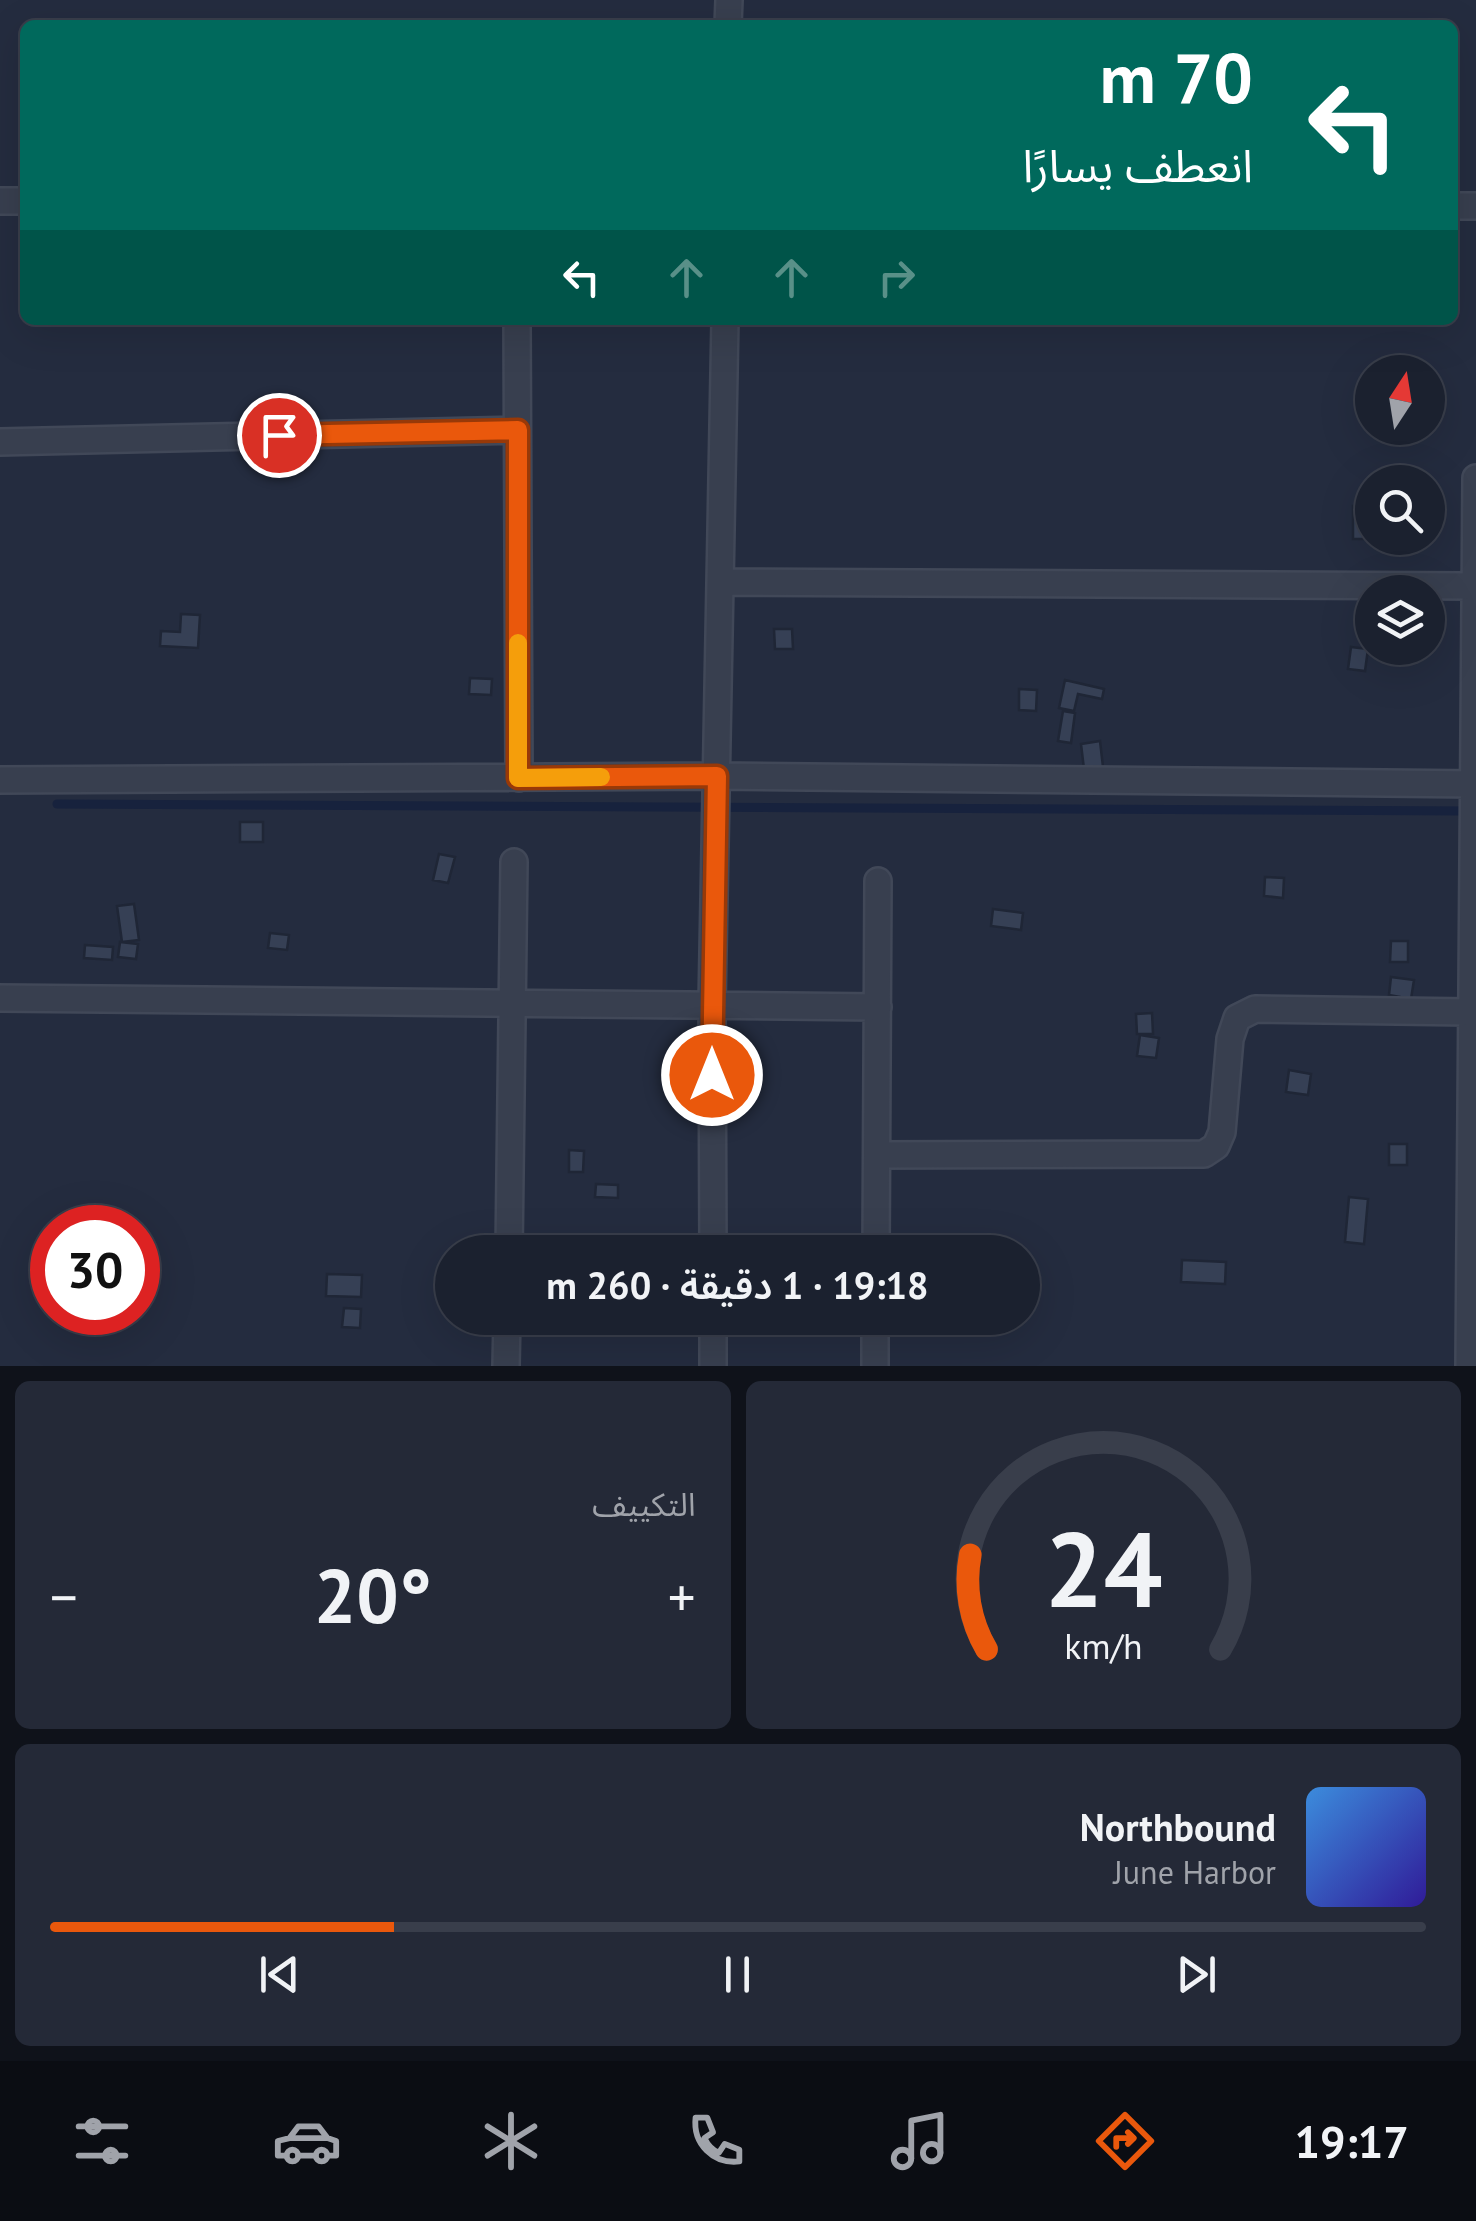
<!DOCTYPE html>
<html lang="ar">
<head>
<meta charset="utf-8">
<style>
  body { margin:0; font-family:"PT Sans","Noto Sans Arabic",sans-serif; background:#242937; color:#f1f3f6; direction:rtl; height:100vh; display:flex; flex-direction:column; font-size:38px; white-space:nowrap }
  * { box-sizing:border-box; margin:0 }
  p { font-size:32px; color:#a0a3aa }
  .icon { flex:none; width:55px; height:55px; fill:none; stroke:currentColor; stroke-width:2; stroke-linecap:round; stroke-linejoin:round }
  .map { position:relative; height:1366px; overflow:hidden; direction:ltr }
  .sheet { display:flex; flex-direction:column; gap:15px; padding:15px; background:#0f121a; flex:1 }
  .sheet>* { flex:none }
  .guide { position:absolute; left:20px; top:20px; width:1438px; height:305px; border-radius:15px; box-shadow:0 10px 40px #0002,0 0 0 2px #393e4b; direction:rtl; background:#00695c; color:#fff; overflow:hidden }
  .needle { width:65px; rotate:12deg }
  .controls { position:absolute; left:1355px; top:355px; display:grid; gap:20px }
  .controls a { display:grid; place-items:center; width:90px; height:90px; border-radius:50%; background:#1b212f; box-shadow:0 10px 40px #0002,0 0 0 2px #393e4b; font-size:50px }
  .speed { position:absolute; left:30px; top:1205px; display:flex; gap:20px; font-size:50px; font-weight:700; text-align:center }
  .speed>* { display:grid; place-content:center; width:130px; height:130px; border-radius:50%; background:#1b212f; box-shadow:0 10px 40px #0002,0 0 0 2px #393e4b; line-height:1 }
  .speed .limit { border:15px solid #d22; background:#fff; color:#111 }
  .pin { position:absolute; display:grid; place-items:center; width:85px; height:85px; color:#fff; margin:-42px; border:5px solid #fff; border-radius:50%; box-shadow:0 2px 10px #0007 }
  .me { position:absolute; width:110px; margin:-55px; rotate:0deg; stroke-linejoin:round; filter:drop-shadow(0 0 8px #0008) }
  .turn { display:flex; align-items:center; gap:35px; height:210px; padding:0 40px; font-size:45px }
  .turn .icon { width:130px; height:130px; stroke-width:2.5 }
  .turn b { display:block; font-size:70px; line-height:85px }
  .lanes { display:flex; align-items:center; height:95px; padding:0 40px; background:#0003; justify-content:center; gap:50px; direction:ltr }
  .lanes .off { opacity:.35 }
  .big { font-size:75px; font-weight:600; line-height:1.1 }
  .sheet .widget { flex:1; display:flex; flex-direction:column; justify-content:center; gap:15px; min-width:0; padding:0 35px; border-radius:15px; background:#242937 }
  .sheet .dial { align-items:center; gap:0 }
  .dial svg { height:260px; overflow:visible; fill:none; stroke:#393e4b; stroke-width:7; stroke-linecap:round; text-anchor:middle }
  .dial text { fill:#f1f3f6; stroke:none }
  .song { display:flex; align-items:center; gap:30px }
  .cover { width:120px; height:120px; border-radius:15px; background:linear-gradient(135deg,hsl(210 70% 55%),hsl(250 70% 35%)) }
  .played { height:10px; border-radius:5px; background:linear-gradient(90deg,#ea580c 25%,#393e4b 25%) }
  .keys { display:flex; justify-content:space-around; direction:ltr }
  .heat { display:flex; justify-content:space-between; align-items:center; font-size:55px; direction:ltr }
  .sheet .tiles { flex:1; display:grid; gap:15px; grid-template-columns:1fr 1fr }
  .widget:last-child { grid-column:span 2 }
  .trip { position:absolute; left:435px; top:1235px; width:605px; height:100px; border-radius:50px; background:#1b212f; box-shadow:0 10px 40px #0002,0 0 0 2px #393e4b; font-weight:600; line-height:100px; text-align:center; direction:rtl }
  .dock { display:flex; height:160px; justify-content:space-around; align-items:center; background:#0b0d13; color:#a0a3aa }
  .dock .icon { width:70px; height:70px }
  .dock .current { color:#ea580c }
  .dock b { font-size:45px; color:#f1f3f6 }
  .map>svg:first-child { display:block }
  .lines { fill:none; stroke-linecap:round; stroke-linejoin:round }
  .stream { stroke:#17223d; stroke-width:9 }
  .building { fill:#364055; stroke:#1f2636; stroke-width:2.5 }
  .street-casing { stroke:#414858; stroke-width:30 }
  .street { stroke:#383f4f; stroke-width:25 }
  .route-casing { stroke:#983908; stroke-width:25 }
  .route { stroke:#ea580c; stroke-width:18 }
  .slow { stroke:#f59e0b; stroke-width:18 }
</style>
</head>
<body>
<div class="map">
<svg width="1476" height="1366" viewBox="0 0 1476 1366">
  <rect width="100%" height="100%" fill="#242c3f"/>
  <g class="lines">
    <path class="stream" d="M57,804L1468,811"/>
  </g>
  <path class="building" d="M1353,506H1372V539H1353Z
    M181,614L200,615L198,648L160,646L161,631L180,632Z
    M1367,628H1372V646H1366Z
    M774,629H792L793,649H775Z
    M1351,647L1368,649L1365,671L1348,669Z
    M470,678L492,679L491,695L469,694Z
    M1065,680L1104,689L1102,699L1078,694L1074,711L1059,708Z
    M1019,689L1037,690L1036,711L1019,710Z
    M1063,711L1075,713L1071,743L1058,741Z
    M1100,741L1103,767L1084,769L1081,744Z
    M240,822H263V842H240Z
    M439,854L455,857L448,883L433,880Z
    M1265,877L1284,878L1283,898L1264,896Z
    M134,904L139,940L122,942L117,906Z
    M993,909L1023,913L1021,930L991,926Z
    M270,933L289,935L287,950L268,948Z
    M1391,941H1408V962H1390Z
    M120,942L138,944L136,959L118,957Z
    M85,945L113,947L112,960L84,958Z
    M1391,977L1414,980L1411,999L1389,995Z
    M1152,1013L1153,1034H1137L1136,1014Z
    M1140,1035L1159,1038L1156,1058L1137,1056Z
    M1289,1070L1311,1074L1308,1095L1286,1092Z
    M1389,1144H1407V1165H1389Z
    M569,1150L584,1151L583,1172H569Z
    M596,1184L618,1185V1198L595,1197Z
    M1349,1197L1368,1199L1364,1244L1345,1242Z
    M1182,1260L1226,1262L1225,1284L1181,1282Z
    M327,1274L362,1275L361,1297L326,1296Z
    M344,1308L361,1309L360,1328L342,1327Z"/>
  <g class="lines">
    <defs>
      <path id="street" d="M728,25L729,0
        M0,201H25
        M1452,206H1476
        M517,320L519,778
        M0,442L517,430
        M721,582L1476,586
        M0,780L717,776L1476,784
        M0,998L878,1007
        M877,1155L1204,1154L1216,1146L1222,1132L1230,1039L1237,1018L1255,1009L1469,1012
        M509,1252L514,862
        M713,1252L712,1004L725,320
        M876,1252L878,881
        M713,1318V1366
        M506,1366L507,1318
        M875,1366V1318
        M1469,1366L1476,478"/>
    </defs>
    <use href="#street" class="street-casing"/>
    <use href="#street" class="street"/>
  </g>
  <g class="lines">
    <defs>
      <path id="route" d="M279,435L518,430V778L717,776L712,1075"/>
    </defs>
    <use href="#route" class="route-casing"/>
    <use href="#route" class="route"/>
    <path class="slow" d="M518,643V778L601,777"/>
  </g>
</svg>
<div class="controls">
<a><svg class="needle" viewBox="-14 -14 28 28"><path d="M0-13l5 13h-10z" fill="#e53935"/><path d="M0 13l5-13h-10z" fill="#a0a3aa"/></svg></a>
<a><svg class="icon" aria-label="search" viewBox="0 0 24 24"><circle cx="10" cy="10" r="6"/><path d="M15 15l6 6"/></svg></a>
<a><svg class="icon" aria-label="layers" viewBox="0 0 24 24"><path d="M12 4l9 5-9 5-9-5zM3 14l9 5 9-5"/></svg></a>
</div>
<div class="speed"><div class="limit">30</div></div>
<div class="pin" style="left:279px;top:435px;background:#d93025"><svg class="icon" aria-label="arrive" viewBox="0 0 24 24"><path d="M6 21V4h12l-3 4 3 4H6"/></svg></div>
<svg class="me" style="left:712px;top:1075px" viewBox="-20 -20 40 40"><circle r="17" fill="#ea580c" stroke="#fff" stroke-width="3"/><path d="M0-11L8 9 0 5-8 9z" fill="#fff"/></svg>
<div class="trip">19:18 · 1 دقيقة · 260 m</div>
<div class="guide">
<div class="turn"><svg class="icon" aria-label="left" viewBox="0 0 24 24"><path d="M17 20v-9H6M10 6l-5 5 5 5"/></svg><div><b>70 m</b>انعطف يسارًا</div></div>
<div class="lanes"><svg class="icon" aria-label="left" viewBox="0 0 24 24"><path d="M17 20v-9H6M10 6l-5 5 5 5"/></svg><svg class="icon off" aria-label="ahead" viewBox="0 0 24 24"><path d="M12 20V5M6 11l6-6 6 6"/></svg><svg class="icon off" aria-label="ahead" viewBox="0 0 24 24"><path d="M12 20V5M6 11l6-6 6 6"/></svg><svg class="icon off" aria-label="right" viewBox="0 0 24 24"><path d="M7 20v-9h11M14 6l5 5-5 5"/></svg></div>
</div>
</div>
<section class="sheet">
<div class="tiles">
<div class="widget dial"><svg viewBox="0 0 100 80">
<path d="M14 69A42 42 0 1 1 86 69"/>
<path d="M14 69A42 42 0 0 1 9 40" stroke="#ea580c"/>
<text x="50" y="56" font-size="32" font-weight="700">24</text>
<text x="50" y="72" font-size="11">km/h</text>
</svg></div>
<div class="widget"><p>التكييف</p>
<div class="heat"><a>−</a><b class="big">20°</b><a>+</a></div>
</div>
<div class="widget">
<div class="song"><i class="cover"></i><div><b>Northbound</b><p>June Harbor</p></div></div>
<div class="played"></div>
<div class="keys"><svg class="icon" aria-label="previous" viewBox="0 0 24 24"><path d="M18 5L8 12l10 7zM5 5v14"/></svg><svg class="icon" aria-label="pause" viewBox="0 0 24 24"><path d="M8 5v14M16 5v14"/></svg><svg class="icon" aria-label="next" viewBox="0 0 24 24"><path d="M6 5l10 7-10 7zM19 5v14"/></svg></div>
</div>
</div>
</section>
<nav class="dock">
<b>19:17</b>
<svg class="icon current" aria-label="directions" viewBox="0 0 24 24"><path d="M12 3l9 9-9 9-9-9zM9 14v-3h6M13 9l2 2-2 2"/></svg>
<svg class="icon" aria-label="music" viewBox="0 0 24 24"><path d="M9 18V5l10-2v13"/><circle cx="6" cy="18" r="3"/><circle cx="16" cy="16" r="3"/></svg>
<svg class="icon" aria-label="phone" viewBox="0 0 24 24"><path d="M5 4h4l2 5-3 2q2 4 5 5l2-3 5 2v4C11 20 4 13 5 4z"/></svg>
<svg class="icon" aria-label="climate" viewBox="0 0 24 24"><path d="M12 3v18M4 7l16 10M4 17L20 7"/></svg>
<svg class="icon" aria-label="car" viewBox="0 0 24 24"><path d="M5 17H2v-5l4-1 3-4h7l3 4 3 1v5h-3M9 17h6M6 11h13"/><circle cx="7" cy="17" r="2"/><circle cx="17" cy="17" r="2"/></svg>
<svg class="icon" aria-label="filters" viewBox="0 0 24 24"><path d="M4 7h16M4 17h16"/><circle cx="9" cy="7" r="2"/><circle cx="15" cy="17" r="2"/></svg>
</nav>
</body>
</html>
